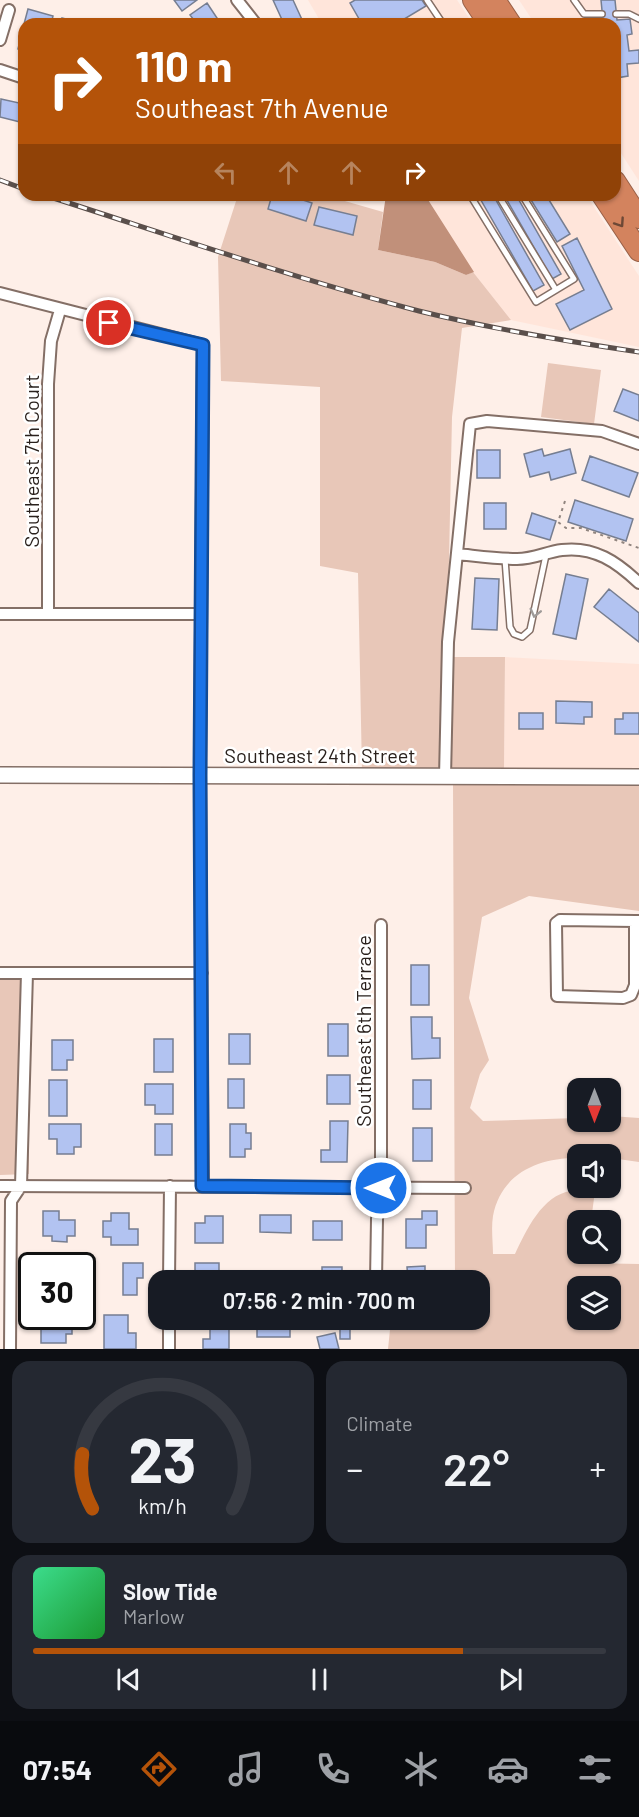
<!DOCTYPE html>
<html lang="en">
<head>
<meta charset="utf-8">
<style>
  body { margin:0; font-family:Barlow,sans-serif; background:#242831; color:#f1f3f6; height:100vh; display:flex; flex-direction:column; font-size:22px; white-space:nowrap }
  * { box-sizing:border-box; margin:0 }
  p { font-size:20px; color:#9ea1a6 }
  .icon { flex:none; width:33px; height:33px; fill:none; stroke:currentColor; stroke-width:2; stroke-linecap:round; stroke-linejoin:round }
  .map { position:relative; height:1349px; overflow:hidden }
  .panel { display:flex; flex-direction:column; gap:12px; padding:12px; background:#0d0f14; flex:1 }
  .panel>* { flex:none }
  .guide { position:absolute; left:18px; top:18px; width:603px; height:183px; border-radius:18px; box-shadow:0 2px 4px #0004; background:#b45309; color:#fff; overflow:hidden }
  .needle { width:39px; rotate:180deg }
  .tools { position:absolute; left:567px; top:1078px; display:grid; gap:12px }
  .tools a { display:grid; place-items:center; width:54px; height:54px; border-radius:12px; background:#171b24; box-shadow:0 2px 4px #0004; font-size:30px }
  .speed { position:absolute; left:18px; top:1252px; display:flex; gap:12px; font-size:30px; font-weight:700; text-align:center }
  .speed>* { display:grid; place-content:center; width:78px; height:78px; border-radius:50%; background:#171b24; box-shadow:0 2px 4px #0004; line-height:1 }
  .speed .limit { border:3px solid #111; border-radius:9px; background:#fff; color:#111 }
  .pin { position:absolute; display:grid; place-items:center; width:51px; height:51px; color:#fff; margin:-26px; border:3px solid #fff; border-radius:50%; box-shadow:0 2px 6px #0007 }
  .me { position:absolute; width:66px; margin:-33px; rotate:270deg; stroke-linejoin:round; filter:drop-shadow(0 0 4px #0008) }
  .turn { display:flex; align-items:center; gap:21px; height:126px; padding:0 18px; font-size:27px }
  .turn .icon { width:78px; height:78px; stroke-width:2.5 }
  .turn b { display:block; font-size:42px; line-height:51px }
  .lanes { display:flex; align-items:center; height:57px; padding:0 18px; background:#0003; justify-content:center; gap:30px; direction:ltr }
  .lanes .off { opacity:.35 }
  .big { font-size:45px; font-weight:600; line-height:1.1 }
  .panel .widget { flex:1; display:flex; flex-direction:column; justify-content:center; gap:9px; min-width:0; padding:0 21px; border-radius:18px; background:#242831 }
  .panel .dial { align-items:center; gap:0 }
  .dial svg { height:156px; overflow:visible; fill:none; stroke:#363941; stroke-width:7; stroke-linecap:round; text-anchor:middle }
  .dial text { fill:#f1f3f6; stroke:none }
  .song { display:flex; align-items:center; gap:18px }
  .cover { width:72px; height:72px; border-radius:9px; background:linear-gradient(135deg,hsl(150 70% 55%),hsl(130 70% 35%)) }
  .played { height:6px; border-radius:3px; background:linear-gradient(90deg,#b45309 75%,#363941 75%) }
  .keys { display:flex; justify-content:space-around; direction:ltr }
  .heat { display:flex; justify-content:space-between; align-items:center; font-size:33px; direction:ltr }
  .panel .tiles { flex:1; display:grid; gap:12px; grid-template-columns:1fr 1fr }
  .widget:last-child { grid-column:span 2 }
  .trip { position:absolute; left:148px; top:1270px; width:342px; height:60px; border-radius:18px; background:#171b24; box-shadow:0 2px 4px #0004; font-weight:600; line-height:60px; text-align:center }
  .tab-bar { display:flex; height:96px; justify-content:space-around; align-items:center; background:#090b0e; color:#9ea1a6 }
  .tab-bar .icon { width:42px; height:42px }
  .tab-bar .selected { color:#b45309 }
  .tab-bar b { font-size:27px; color:#f1f3f6 }
  .map>svg:first-child { display:block }
  .built { fill:#ffe5da }
  .green { fill:#e8c7b8; fill-rule:evenodd }
  .water { fill:#c1907a }
  .building { fill:#b2c3f1; stroke:#767e91; stroke-width:1.5 }
  .lines { fill:none; stroke-linecap:round; stroke-linejoin:round }
  .lane-casing { stroke:#846f66; stroke-width:8 }
  .street-casing { stroke:#846f66; stroke-width:14 }
  .secondary-casing { stroke:#846f66; stroke-width:18 }
  .highway-casing { stroke:#986047; stroke-width:22 }
  .path { stroke:#91857f; stroke-width:2; stroke-dasharray:3 4.5; stroke-linecap:butt }
  .lane { stroke:#fff; stroke-width:5 }
  .street { stroke:#fff; stroke-width:10 }
  .secondary { stroke:#fff; stroke-width:15 }
  .highway { stroke:#d3835e; stroke-width:20 }
  .rail-casing { stroke:#5a4f4b; stroke-width:5 }
  .rail { stroke:#fff; stroke-width:3; stroke-dasharray:9; stroke-linecap:butt }
  .oneway { stroke:#6d4836 }
  .oneway2 { stroke:#9f9b99 }
  .route-casing { stroke:#114b97; stroke-width:15 }
  .route { stroke:#1a73e8; stroke-width:10 }
  .labels { text-anchor:middle; dominant-baseline:central; stroke-width:5; stroke-linejoin:round; paint-order:stroke }
  .street-label { font-size:20px; fill:#29201c; stroke:#fff }
</style>
</head>
<body>
<div class="map">
<svg width="639" height="1349" viewBox="0 0 639 1349">
  <rect width="100%" height="100%" fill="#feefe8"/>
  <path class="built" d="M308,0H457L473,24H322Z
    M519,0H639V181L615,144V24H535Z
    M425,195H586L639,276V347L511,320L473,272Z
    M505,657L639,664V771H504Z"/>
  <path class="green" d="M238,195H324L383,212L378,250L435,262L466,275L473,272L511,320L462,328L452,417L447,657H505L504,771H362L358,573L320,566V387L221,381L218,257Z
    M548,363L601,370L594,424L541,417Z
    M453,783L639,786V911L529,896L482,917L469,998L489,1060L480,1074L470,1108L483,1121L577,1118L578,1122H610L611,1116L639,1118V1162L611,1158L610,1155H578L577,1158C537,1158 501,1174 493,1216C491,1228 493,1243 493,1254H515C526,1231 542,1195 571,1191C579,1190 587,1191 595,1191L591,1221H578V1254H588L587,1263L639,1264V1349H388L391,1320H480V1281H455ZM578,1287H610V1320H578Z
    M0,974H29V1174L0,1175Z"/>
  <path class="water" d="M386,195H425L474,272L466,275L435,262L378,250Z"/>
  <path class="building" d="M174,0H197L182,11Z
    M273,0H293L304,24H284Z
    M355,0H422L426,6L396,24H362L350,3Z
    M601,0H615L617,20L630,19L632,34L627,35L629,51L639,50V63L627,64L628,76L616,78L615,24H585L603,21Z
    M207,3L221,24H197L190,15Z
    M28,9L53,16L51,24H24Z
    M62,18L85,24H60Z
    M24,25V50L18,49Z
    M1,99L24,104V123L0,117Z
    M272,195H288L312,203L306,221L268,209Z
    M478,195H493L544,285L533,291Z
    M504,195H516L561,274L552,279Z
    M539,195H546L570,234L557,242L531,200Z
    M319,207L357,216L353,235L314,225Z
    M577,238L612,309L570,330L556,304L584,290L562,246Z
    M623,389L639,395V421L614,411Z
    M542,449L544,456L570,449L576,473L551,480L549,472L530,477L524,454Z
    M477,450H500V478H477Z
    M590,456L638,473L629,497L582,480Z
    M575,500L633,519L626,541L568,522Z
    M484,503H506V529H484Z
    M532,513L556,521L550,540L526,533Z
    M566,574L588,579L576,639L553,634Z
    M475,578L499,579L497,630L472,629Z
    M609,589L639,613V642L594,607Z
    M556,701L592,702V717H584V724L556,723Z
    M519,713H543V729H519Z
    M623,713H639V734H615V719H623Z
    M411,965H429V1005H411Z
    M411,1017H432V1038H440V1058L412,1059Z
    M328,1024H348V1056H328Z
    M229,1034H250V1064H229Z
    M154,1039H173V1072H154Z
    M52,1040H73V1060H67V1070H52Z
    M327,1075H350V1104H327Z
    M228,1079H244V1108H228Z
    M49,1080H67V1116H49Z
    M413,1080H431V1109H413Z
    M145,1084H173V1114H155V1105H145Z
    M330,1121H348L347,1162H321V1150H330Z
    M49,1124H81V1147H74V1154H57V1139H49Z
    M155,1124H172V1155H155Z
    M230,1124H246V1133H251V1149H245V1157H230Z
    M413,1128H432V1161H413Z
    M43,1211H59V1220H75V1236H67V1242L52,1241V1236H43Z
    M422,1211H437V1225H426V1248H406V1219H422Z
    M111,1213H129V1229H138V1245H111V1237H103V1221H111Z
    M260,1215H291V1233L260,1232Z
    M205,1216H223V1243H195V1223H205Z
    M313,1221H342V1240H313Z
    M123,1263H143V1278H137V1295H123Z
    M195,1263H219V1281H195Z
    M425,1266V1274H433L434,1281H408L407,1267Z
    M322,1267H342V1281H322Z
    M104,1315H128V1333H136V1349H104Z
    M257,1320H290V1337H257Z
    M210,1321H229V1349H203V1339H210Z
    M41,1323H72V1334H66V1343H41Z
    M340,1329H350V1339H340Z
    M335,1333L339,1349H320L317,1337Z"/>
  <g class="lines">
    <defs>
      <path id="lane" d="M427,0L443,24
        M574,0L584,14H602
        M616,14H629L639,19
        M470,195L536,302L574,279L522,195
        M498,195L556,290
        M505,559L510,627L514,634L522,637L530,630L546,555"/>
      <path id="street" d="M237,0L256,24
        M0,40L9,10
        M0,70L24,78
        M0,293L203,345L200,775L203,1186
        M457,554C477,556 497,559 517,559C534,559 546,552 562,550C594,546 617,562 639,583
        M0,614H201
        M48,614V384L51,341L60,310
        M445,777L448,642L470,424L487,421L602,431L639,444
        M635,921V985L631,995L623,998L557,996L556,923L560,920L635,921H639
        M0,973H202
        M0,1186L465,1188
        M169,1281L170,1186
        M376,1281L377,1219L381,1188V925
        M169,1320V1349
        M10,1349L11,1201L21,1186L27,973"/>
      <path id="secondary" d="M0,775L639,777"/>
      <path id="highway" d="M473,0L489,24
        M495,0L511,24
        M615,181L639,218
        M602,195L639,251"/>
    </defs>
    <use href="#lane" class="lane-casing"/>
    <use href="#street" class="street-casing"/>
    <use href="#secondary" class="secondary-casing"/>
    <use href="#highway" class="highway-casing"/>
    <path class="path" d="M565,501L558,522L566,528H581L639,548"/>
    <use href="#lane" class="lane"/>
    <use href="#street" class="street"/>
    <use href="#secondary" class="secondary"/>
    <use href="#highway" class="highway"/>
    <defs>
      <path id="rail" d="M0,180L24,189
        M44,195C169,235 293,278 419,311C492,329 565,341 639,352"/>
    </defs>
    <use href="#rail" class="rail-casing"/>
    <use href="#rail" class="rail"/>
  </g>
  <defs><path id="oneway-chevron" d="M-2-3.5L2.5 0L-2 3.5" fill="none" stroke-width="1.6" stroke-linecap="round" stroke-linejoin="round" transform="scale(1.5)"/></defs>
  <use class="oneway" href="#oneway-chevron" transform="translate(620 223) rotate(56)"/>
  <use class="oneway2" href="#oneway-chevron" transform="translate(535 613) rotate(104)"/>
  <g class="lines">
    <defs>
      <path id="route" d="M109,323L203,345L200,775L202,1186L381,1188"/>
    </defs>
    <use href="#route" class="route-casing"/>
    <use href="#route" class="route"/>
  </g>
  <g class="labels">
    <g class="street-label">
      <text transform="translate(31 461) rotate(-90)">Southeast 7th Court</text>
      <text x="320" y="755">Southeast 24th Street</text>
      <text transform="translate(363 1031) rotate(-90)">Southeast 6th Terrace</text>
    </g>
  </g>
</svg>
<div class="tools">
<a><svg class="needle" viewBox="-14 -14 28 28"><path d="M0-13l5 13h-10z" fill="#e53935"/><path d="M0 13l5-13h-10z" fill="#9ea1a6"/></svg></a>
<a><svg class="icon" aria-label="sound" viewBox="0 0 24 24"><path d="M4 9h4l5-4v14l-5-4H4zM17 9q2 3 0 6"/></svg></a>
<a><svg class="icon" aria-label="search" viewBox="0 0 24 24"><circle cx="10" cy="10" r="6"/><path d="M15 15l6 6"/></svg></a>
<a><svg class="icon" aria-label="layers" viewBox="0 0 24 24"><path d="M12 4l9 5-9 5-9-5zM3 14l9 5 9-5"/></svg></a>
</div>
<div class="speed"><div class="limit">30</div></div>
<div class="pin" style="left:109px;top:323px;background:#d93025"><svg class="icon" aria-label="arrive" viewBox="0 0 24 24"><path d="M6 21V4h12l-3 4 3 4H6"/></svg></div>
<svg class="me" style="left:381px;top:1188px" viewBox="-20 -20 40 40"><circle r="17" fill="#1a73e8" stroke="#fff" stroke-width="3"/><path d="M0-11L8 9 0 5-8 9z" fill="#fff"/></svg>
<div class="trip">07:56 · 2 min · 700 m</div>
<div class="guide">
<div class="turn"><svg class="icon" aria-label="right" viewBox="0 0 24 24"><path d="M7 20v-9h11M14 6l5 5-5 5"/></svg><div><b>110 m</b>Southeast 7th Avenue</div></div>
<div class="lanes"><svg class="icon off" aria-label="left" viewBox="0 0 24 24"><path d="M17 20v-9H6M10 6l-5 5 5 5"/></svg><svg class="icon off" aria-label="ahead" viewBox="0 0 24 24"><path d="M12 20V5M6 11l6-6 6 6"/></svg><svg class="icon off" aria-label="ahead" viewBox="0 0 24 24"><path d="M12 20V5M6 11l6-6 6 6"/></svg><svg class="icon" aria-label="right" viewBox="0 0 24 24"><path d="M7 20v-9h11M14 6l5 5-5 5"/></svg></div>
</div>
</div>
<section class="panel">
<div class="tiles">
<div class="widget dial"><svg viewBox="0 0 100 80">
<path d="M14 69A42 42 0 1 1 86 69"/>
<path d="M14 69A42 42 0 0 1 9 41" stroke="#b45309"/>
<text x="50" y="56" font-size="32" font-weight="700">23</text>
<text x="50" y="72" font-size="11">km/h</text>
</svg></div>
<div class="widget"><p>Climate</p>
<div class="heat"><a>−</a><b class="big">22°</b><a>+</a></div>
</div>
<div class="widget">
<div class="song"><i class="cover"></i><div><b>Slow Tide</b><p>Marlow</p></div></div>
<div class="played"></div>
<div class="keys"><svg class="icon" aria-label="previous" viewBox="0 0 24 24"><path d="M18 5L8 12l10 7zM5 5v14"/></svg><svg class="icon" aria-label="pause" viewBox="0 0 24 24"><path d="M8 5v14M16 5v14"/></svg><svg class="icon" aria-label="next" viewBox="0 0 24 24"><path d="M6 5l10 7-10 7zM19 5v14"/></svg></div>
</div>
</div>
</section>
<nav class="tab-bar">
<b>07:54</b>
<svg class="icon selected" aria-label="directions" viewBox="0 0 24 24"><path d="M12 3l9 9-9 9-9-9zM9 14v-3h6M13 9l2 2-2 2"/></svg>
<svg class="icon" aria-label="music" viewBox="0 0 24 24"><path d="M9 18V5l10-2v13"/><circle cx="6" cy="18" r="3"/><circle cx="16" cy="16" r="3"/></svg>
<svg class="icon" aria-label="phone" viewBox="0 0 24 24"><path d="M5 4h4l2 5-3 2q2 4 5 5l2-3 5 2v4C11 20 4 13 5 4z"/></svg>
<svg class="icon" aria-label="climate" viewBox="0 0 24 24"><path d="M12 3v18M4 7l16 10M4 17L20 7"/></svg>
<svg class="icon" aria-label="car" viewBox="0 0 24 24"><path d="M5 17H2v-5l4-1 3-4h7l3 4 3 1v5h-3M9 17h6M6 11h13"/><circle cx="7" cy="17" r="2"/><circle cx="17" cy="17" r="2"/></svg>
<svg class="icon" aria-label="filters" viewBox="0 0 24 24"><path d="M4 7h16M4 17h16"/><circle cx="9" cy="7" r="2"/><circle cx="15" cy="17" r="2"/></svg>
</nav>
</body>
</html>
